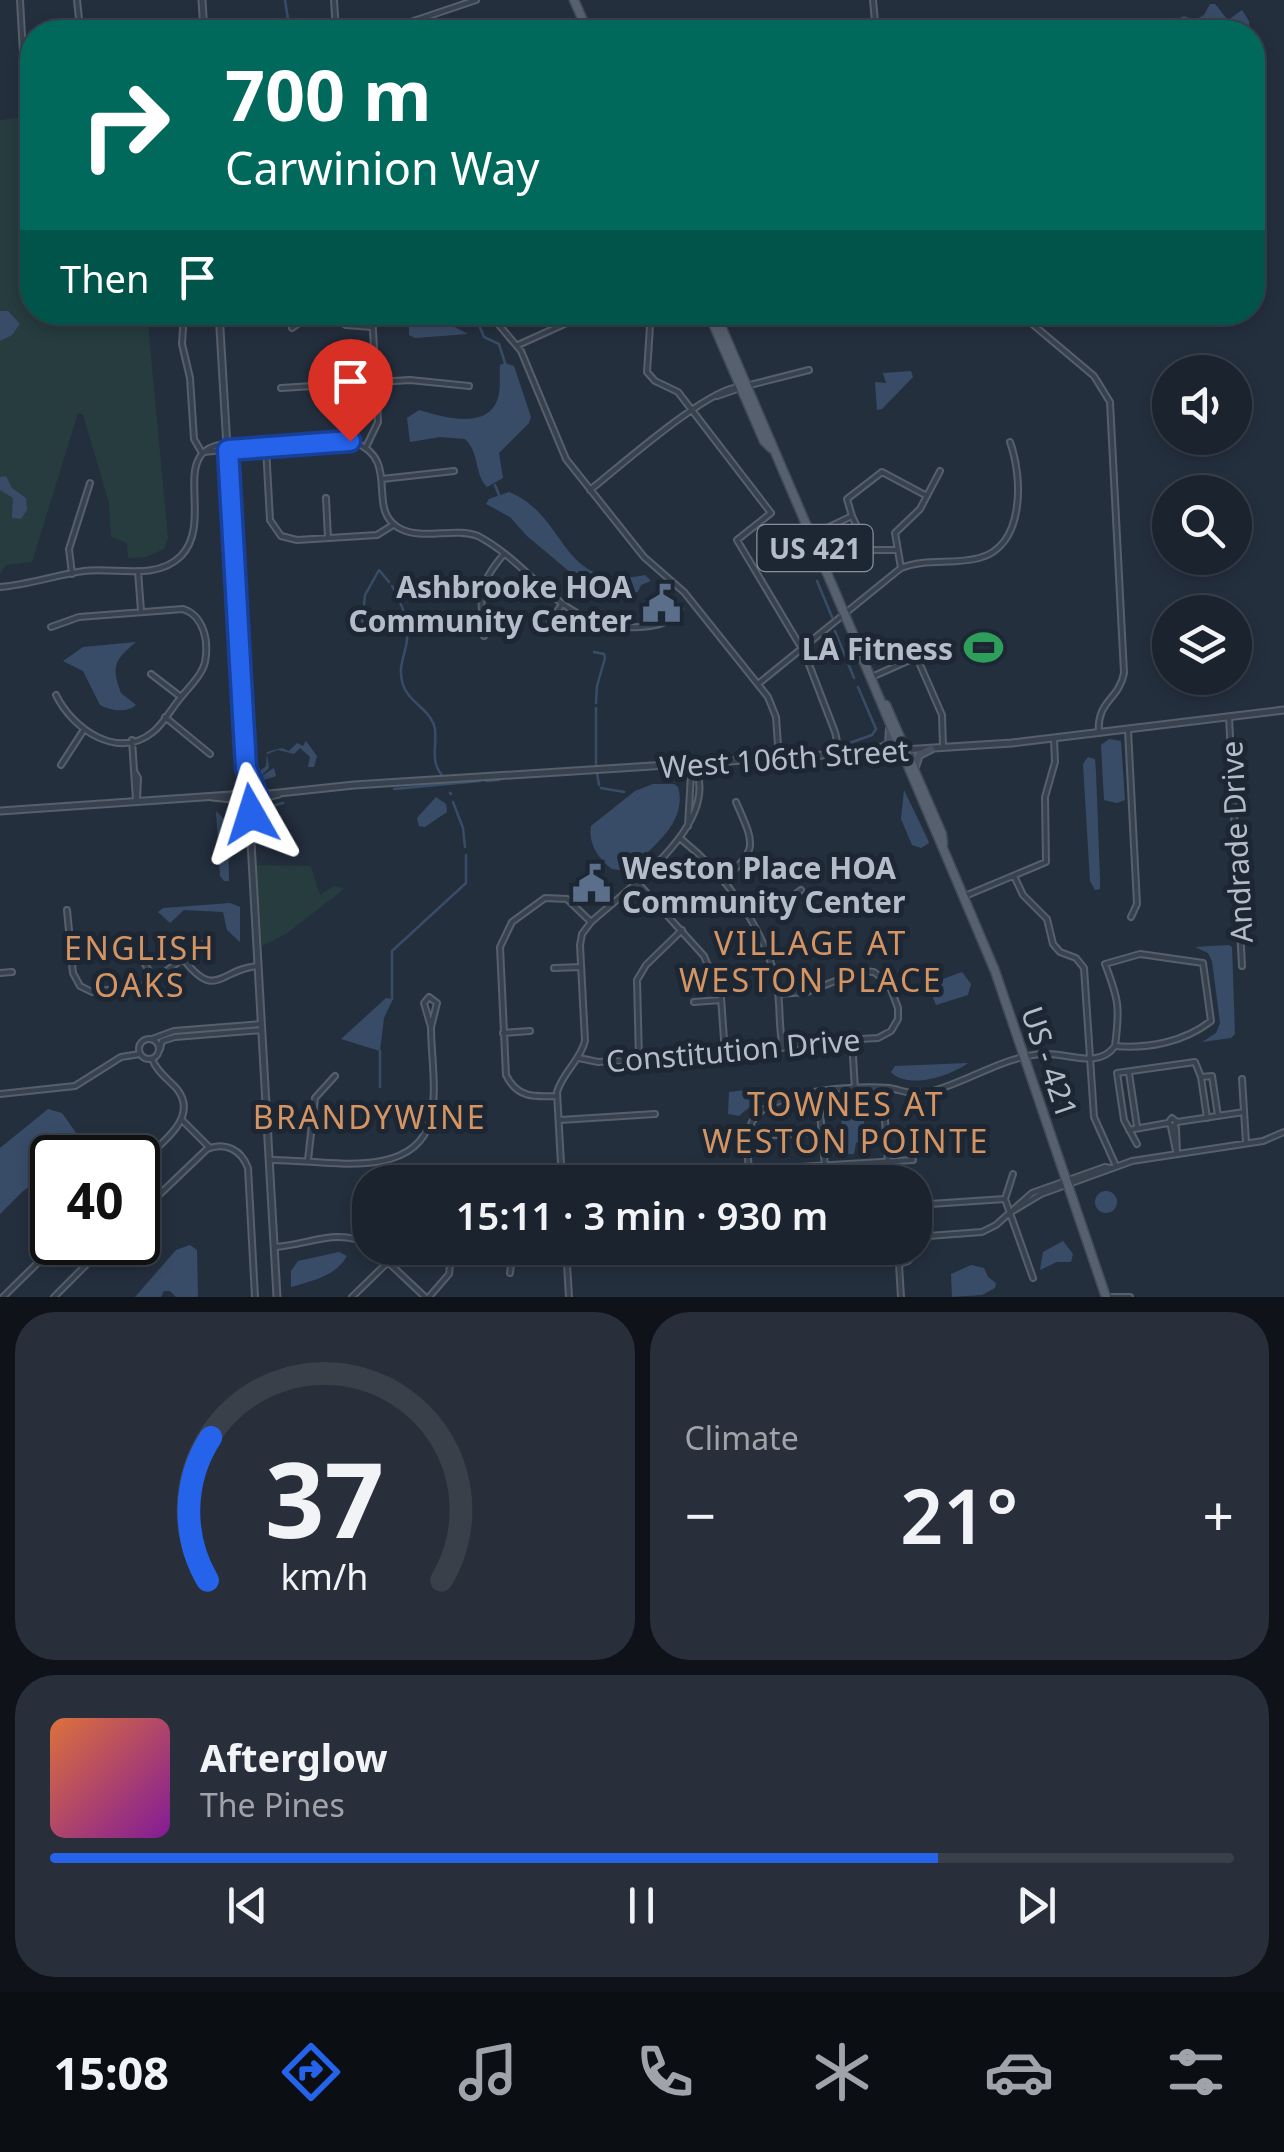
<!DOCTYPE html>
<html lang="en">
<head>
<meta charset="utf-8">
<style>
  body { margin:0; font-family:"Noto Sans",sans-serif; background:#282f3a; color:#f1f3f6; height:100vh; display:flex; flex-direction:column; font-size:38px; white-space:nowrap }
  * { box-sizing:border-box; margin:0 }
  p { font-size:32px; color:#a0a4aa }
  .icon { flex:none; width:55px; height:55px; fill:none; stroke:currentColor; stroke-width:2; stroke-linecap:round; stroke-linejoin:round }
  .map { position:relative; height:1297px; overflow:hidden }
  .details { display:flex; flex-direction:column; gap:15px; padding:15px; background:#0f1319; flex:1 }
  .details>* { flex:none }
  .guide { position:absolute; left:20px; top:20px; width:1245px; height:305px; border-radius:40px; box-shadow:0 5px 15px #0003,0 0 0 2px #39404a; background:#00695c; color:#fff; overflow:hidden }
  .fabs { position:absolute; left:1152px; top:355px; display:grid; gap:20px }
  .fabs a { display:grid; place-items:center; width:100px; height:100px; border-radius:50%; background:#1b232e; box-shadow:0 5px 15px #0003,0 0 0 2px #39404a; font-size:50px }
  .speed { position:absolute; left:30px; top:1135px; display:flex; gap:20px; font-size:50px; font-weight:700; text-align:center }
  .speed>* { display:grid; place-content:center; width:130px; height:130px; border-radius:50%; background:#1b232e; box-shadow:0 5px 15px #0003,0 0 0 2px #39404a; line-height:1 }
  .speed .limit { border:5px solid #111; border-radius:15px; background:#fff; color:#111 }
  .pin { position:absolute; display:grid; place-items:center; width:85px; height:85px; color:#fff; margin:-102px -42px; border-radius:50% 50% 50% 0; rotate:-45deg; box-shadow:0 0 10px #0007 }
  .pin .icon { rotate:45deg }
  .me { position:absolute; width:110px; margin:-55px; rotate:354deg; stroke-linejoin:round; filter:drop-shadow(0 0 8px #0008) }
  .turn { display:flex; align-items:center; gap:35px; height:210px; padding:0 40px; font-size:45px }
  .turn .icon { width:130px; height:130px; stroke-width:2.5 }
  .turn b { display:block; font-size:70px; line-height:85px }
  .then { display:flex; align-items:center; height:95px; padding:0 40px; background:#0003; gap:20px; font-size:38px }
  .big { font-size:75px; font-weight:600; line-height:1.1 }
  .details .tile { flex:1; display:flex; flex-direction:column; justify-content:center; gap:15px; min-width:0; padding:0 35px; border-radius:40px; background:#282f3a }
  .details .dial { align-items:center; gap:0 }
  .dial svg { height:260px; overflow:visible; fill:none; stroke:#39404a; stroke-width:7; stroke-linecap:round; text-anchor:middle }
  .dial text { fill:#f1f3f6; stroke:none }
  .song { display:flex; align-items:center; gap:30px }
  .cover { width:120px; height:120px; border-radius:15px; background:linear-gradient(135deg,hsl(20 70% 55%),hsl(290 70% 35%)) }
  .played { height:10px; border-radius:5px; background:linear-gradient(90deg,#2563eb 75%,#39404a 75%) }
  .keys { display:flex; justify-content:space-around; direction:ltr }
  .heat { display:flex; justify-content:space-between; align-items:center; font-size:55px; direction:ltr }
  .details .tiles { flex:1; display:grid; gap:15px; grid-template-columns:1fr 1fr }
  .tile:last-child { grid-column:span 2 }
  .trip { position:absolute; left:352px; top:1165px; width:580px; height:100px; border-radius:40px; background:#1b232e; box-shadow:0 5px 15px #0003,0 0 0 2px #39404a; font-weight:600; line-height:100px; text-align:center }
  .menu { display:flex; height:160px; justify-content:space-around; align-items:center; background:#0b0e12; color:#a0a4aa }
  .menu .icon { width:70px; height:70px }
  .menu .active { color:#2563eb }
  .menu b { font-size:45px; color:#f1f3f6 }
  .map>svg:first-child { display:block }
  .green { fill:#263c3f }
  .water { fill:#394c67 }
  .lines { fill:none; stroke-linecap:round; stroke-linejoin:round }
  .stream { stroke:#394c67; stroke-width:2.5 }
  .minor-casing { stroke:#565f6c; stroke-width:8 }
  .tertiary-casing { stroke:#565f6c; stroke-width:9 }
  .secondary-casing { stroke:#565f6c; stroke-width:10 }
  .primary-casing { stroke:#414a57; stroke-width:11 }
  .minor { stroke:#38414e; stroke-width:4 }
  .tertiary { stroke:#38414e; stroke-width:5 }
  .secondary { stroke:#465061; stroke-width:6 }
  .primary { stroke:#56606e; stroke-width:8 }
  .route-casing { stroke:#184099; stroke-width:25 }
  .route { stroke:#2563eb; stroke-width:18 }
  .labels { text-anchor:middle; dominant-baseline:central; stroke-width:10; stroke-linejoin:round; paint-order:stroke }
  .shield { fill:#1d2633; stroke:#878f9c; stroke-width:2.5 }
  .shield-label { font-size:28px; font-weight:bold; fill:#b4bcc9 }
  .poi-label { font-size:30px; font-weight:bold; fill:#b4bcc9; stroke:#1d2633; text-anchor:end }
  .street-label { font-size:30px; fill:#b4bcc9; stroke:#1d2633 }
  .neighbourhood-label { font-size:32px; letter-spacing:2.5px; fill:#d59563; stroke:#1d2633 }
</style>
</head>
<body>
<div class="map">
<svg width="1284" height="1297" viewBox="0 0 1284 1297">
  <rect width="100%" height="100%" fill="#242f3e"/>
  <path class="green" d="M189,18V32H157L156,19Z
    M26,117L32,120V157L29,159L32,171V312L147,313L168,538L164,549L146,557L128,558L127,543L111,537L109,503L83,415L78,413L32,562L6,565L0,574V120Z
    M256,865L307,866L311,867L320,895L334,886L344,889L286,934L262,946Z"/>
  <path class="water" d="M1210,4H1215L1228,20L1242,10L1249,21L1250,32H1180L1177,19L1184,16L1195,20L1204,15Z
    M0,311H8L20,324L12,335L0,341Z
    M430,314L468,334L415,338L409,335V320L420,321Z
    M505,363L514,366L531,417L529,423L499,453L503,478L487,487C474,474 480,453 465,439L440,437L410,442L407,418L419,410C439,416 481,429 495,405C502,393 499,378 500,365Z
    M911,371L913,377L882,409L877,410L875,382L886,383L883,373Z
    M6,476L12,488L26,498L27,510L21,519L12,518L13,498L0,490V477Z
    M509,492C569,516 559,593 645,575L651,581L641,585L638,592L616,595L589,588L527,536L510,517L486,504L489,499Z
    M136,642C116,659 110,665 121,693L136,705C127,713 111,711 100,705L83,671L63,661L83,647Z
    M1109,739L1121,741L1125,800L1117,803L1104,800L1101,745Z
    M306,741L317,756L314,767H308L310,757L300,748L294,754L278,750L267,754L269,768L260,777L274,768L276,776L256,783V774L266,766L267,752L282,748L289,751L297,743L303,746Z
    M1088,757L1095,759L1096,772L1100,879V889L1095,890L1090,881L1083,764Z
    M653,784H674L678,787C688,822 653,846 631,868L625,871L612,869C598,859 588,843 591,826L635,791Z
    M904,790L928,840L929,843L921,848L912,845L901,819Z
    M436,797L446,804L447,812L425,827L419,826L417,818Z
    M216,811L228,823L229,881H224L220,876Z
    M230,903L240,907V942L227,930L223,912L184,910L170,923L158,912L163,908Z
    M1229,945L1232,947L1235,1034L1231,1038L1202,1042L1216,1033L1220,1023L1212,961L1208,953L1195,947Z
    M962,972L971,984L968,995L936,1005L930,991L932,983Z
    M386,998L393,999L384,1018L380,1051L341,1039Z
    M968,1063C951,1076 908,1090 891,1072L895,1066Z
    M763,1088L768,1089L766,1093L739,1116L728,1114L729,1092Z
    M48,1109L62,1113L79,1137L78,1148L68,1157L52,1158V1170L22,1192L0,1214V1148Z
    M859,1114L864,1118V1140L856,1143L854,1154H848L845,1151L841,1117Z
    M1095 1202a11 11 0 1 1 22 0a11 11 0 1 1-22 0Z
    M1063,1241L1073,1254L1071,1262H1057L1040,1270L1043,1252Z
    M190,1245L197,1250L198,1297H176L170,1291H164L161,1297H135L176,1250Z
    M339,1252L347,1256C336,1276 312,1281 291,1287V1271L298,1261Z
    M971,1265L984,1268L988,1277L996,1283L995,1288L982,1295L952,1297L951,1274Z"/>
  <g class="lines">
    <path class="stream" d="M285,0L290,32
      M461,312L479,325L484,337L499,344L505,363
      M495,485L499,495
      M817,581L832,617
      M392,586C402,604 411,625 406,646C403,660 398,669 403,685C409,703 431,709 435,729C437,746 430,762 442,775
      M362,625L365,595L379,570L389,582
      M835,631L854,678
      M594,652L604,654L605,658L597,686L596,703
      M596,708V767
      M844,745L872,735L876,729L858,687
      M597,773L599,785
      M486,781L499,780
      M601,788L624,792
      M394,789L480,781
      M450,793L451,794
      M453,802L463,828L465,847
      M264,808L283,803
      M261,810L262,827
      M392,999V951L466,883V855
      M380,1087V1051"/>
    <defs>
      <path id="minor" d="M20,0L23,53L32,76
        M77,0L79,19L85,32
        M334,0L336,32
        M873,0L876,32
        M381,32L476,0
        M29,115L32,105
        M184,312L182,344L190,378L194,439L202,453
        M325,312L346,325L372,327
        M488,312L521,351L566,459L644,557L684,592L768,697L776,717L779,759
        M647,312L650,326L647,372L655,381L678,392L771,513L737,540L805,654L835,732L840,755
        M1018,312L1094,376L1110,402L1124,673C1119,700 1096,701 1099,733
        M292,328L315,312
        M518,345L591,312
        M750,385L809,370
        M281,388L410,380L469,386
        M717,396L740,388
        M266,447L270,520L281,536L297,540L377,535L393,525
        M366,447L378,422L372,312
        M204,452L259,446L354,442C402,460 365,509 399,528C422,541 453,527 478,536C538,568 560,631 639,627C657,626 669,624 680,609
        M382,479L454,471
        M590,490C618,468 711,385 741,387
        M326,498L328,538
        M852,516L847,499L882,472L927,496
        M814,534L852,516L868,550H896
        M901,568L895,533L920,509L940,471
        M138,571L141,611
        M72,574L69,549L90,483
        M0,587C29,585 55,575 84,571C115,567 156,581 181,556C220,515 153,431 254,445
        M51,627L79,617L183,609C204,616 209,641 205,662C202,676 186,690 178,701C170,711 163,724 153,732C117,761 72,728 56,695
        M546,629L562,604
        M484,636C481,595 476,587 504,554
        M151,674L181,697
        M874,676L912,659L918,660L942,715L943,747
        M758,684L901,568C926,558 953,565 979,558C1025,546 1023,478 1010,442
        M165,717L210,754
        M1229,717L1242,966
        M1128,730L1137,904L1131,917
        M132,740L136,800
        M61,765L83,731
        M134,771L138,778L137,800
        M688,826L691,774L695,770
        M681,839C725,874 766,930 777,986C781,1006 778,1027 783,1047
        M1014,876L1023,895L1047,919L1053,944L1060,952L1076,958L1084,968L1094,1117L1116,1166
        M722,880C760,849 754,844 736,802
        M636,881L704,956L721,997L725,1054
        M965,896L1046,862L1045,797L1055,762L1054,739
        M67,910L73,973L80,986L92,992L147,985L203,944
        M749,914L793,896L801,890
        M132,942L155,981
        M185,961C216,1001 222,968 258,966
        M554,968L581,967
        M0,973L12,972
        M429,997L437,1003L431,1027L424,1003Z
        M694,1002L721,1000
        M503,1033L530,1031
        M139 1049a10 10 0 1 1 20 0a10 10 0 1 1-20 0Z
        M152,1039L174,1031L261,1024
        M852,1039L855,1090
        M160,1049L162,1041L175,1037L262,1030
        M579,1058L598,1062L765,1052L806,1042L878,1038L891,1031L898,1019V1008L889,984L874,972L861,971L807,992L778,994
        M639,1060L637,980L646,965L682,930
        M1129,1073L1137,1127
        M1242,1079L1246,1143
        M886,1088L884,1106L888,1162
        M818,1092L825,1166
        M0,1094L75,1086L121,1057L140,1054
        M557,1096C534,1097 517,1098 506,1075L500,947L512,922L545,898L567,899L591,922
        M1172,1118L1177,1122L1173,1127L1168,1123Z
        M1207,1118L1201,1077L1212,1076L1218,1116
        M182,1120L210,1148
        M560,1120L655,1114
        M1177,1122L1244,1112
        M1171,1127L1176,1151
        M1176,1128L1177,1153
        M1129,1130L1168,1123
        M748,1137L821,1132
        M1137,1144L1124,1120L1117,1073L1195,1062L1201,1077
        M269,1160C315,1158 413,1184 430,1121C438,1093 431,1056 431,1027
        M308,1160L315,1098L335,1076
        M138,1165C156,1147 201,1119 177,1089C168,1079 157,1072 152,1059
        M749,1170L913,1160
        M564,1173L659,1167
        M1013,1174L1005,1199L1033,1278
        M562,1182L557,1092C563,1072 580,1061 585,1041L580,945L582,934L591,922C630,887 723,822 694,765
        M750,1182C749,1164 744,1139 752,1122C768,1090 857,1085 889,1088C902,1090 913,1096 926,1093C965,1084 1003,1056 1043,1054C1067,1052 1098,1070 1115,1046C1120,1008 1119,1000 1105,964L1140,954L1203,963L1211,1021C1184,1042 1148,1049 1115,1046
        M915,1205L1005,1199
        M1011,1212L1041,1194L1132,1161L1263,1141L1284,1132
        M138,1215L207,1149C225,1142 241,1149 248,1168L255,1297
        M915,1237L982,1232L996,1225L1032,1193L1105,1167L1111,1168
        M274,1247C309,1245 337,1227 370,1245
        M373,1248L425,1297
        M566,1248L569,1297
        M898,1248L901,1297
        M899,1264L908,1261L928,1238
        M510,1273L513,1248
        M3,1297L59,1242
        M54,1297L109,1242
        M352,1297L388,1262
        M429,1297L449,1274L452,1248
        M1112,1297H1130"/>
      <path id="tertiary" d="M202,0L204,32
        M219,312L246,768L243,791
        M212,797L232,799L242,809L249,811L267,797L279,794
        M254,810L251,815V842L277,1297
        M0,811L231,795L247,790L260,795L354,785L1012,743L1284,710"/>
      <path id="secondary" d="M874,752L889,744L890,728
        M915,767L919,755L931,749"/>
      <path id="primary" d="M574,0L588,32
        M708,312L764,441L771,448
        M715,312L863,657
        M861,655L995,971L1106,1297
        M886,705L942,834L943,844"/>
    </defs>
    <use href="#minor" class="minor-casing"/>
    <use href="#tertiary" class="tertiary-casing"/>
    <use href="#secondary" class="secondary-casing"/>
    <use href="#primary" class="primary-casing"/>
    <use href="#minor" class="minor"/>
    <use href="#tertiary" class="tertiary"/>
    <use href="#secondary" class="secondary"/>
    <use href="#primary" class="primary"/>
  </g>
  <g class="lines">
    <defs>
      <path id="route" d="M251,814L259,800L246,768L228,450L350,441"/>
    </defs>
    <use href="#route" class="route-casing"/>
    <use href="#route" class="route"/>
  </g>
  <defs>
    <symbol id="civic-bare" viewBox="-9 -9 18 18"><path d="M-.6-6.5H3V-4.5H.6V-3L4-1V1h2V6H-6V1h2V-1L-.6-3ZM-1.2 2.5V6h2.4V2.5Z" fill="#5c6f8a" stroke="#1d2633" stroke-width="2.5" paint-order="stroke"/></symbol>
    <symbol id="stadium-bare" viewBox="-9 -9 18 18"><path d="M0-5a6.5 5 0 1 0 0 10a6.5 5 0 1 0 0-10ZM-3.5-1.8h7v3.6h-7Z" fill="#2e9e5b" stroke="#1d2633" stroke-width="2.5" paint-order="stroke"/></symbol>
  </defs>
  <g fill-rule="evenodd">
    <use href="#civic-bare" x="634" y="576" width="55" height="55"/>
    <use href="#stadium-bare" x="956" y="620" width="55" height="55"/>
    <use href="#civic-bare" x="564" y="856" width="55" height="55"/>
  </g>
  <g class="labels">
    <rect class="shield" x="757.5" y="525" width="115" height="46" rx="8"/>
    <g class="shield-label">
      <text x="815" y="548">US 421</text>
    </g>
    <g class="poi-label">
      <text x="632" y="586">Ashbrooke HOA<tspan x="632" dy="34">Community Center</tspan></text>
      <text x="953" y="648">LA Fitness</text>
      <text x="622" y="867" text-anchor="start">Weston Place HOA<tspan x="622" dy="34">Community Center</tspan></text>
    </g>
    <g class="street-label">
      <text transform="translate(784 758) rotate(-4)">West 106th Street</text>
      <text transform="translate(1236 842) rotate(-93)">Andrade Drive</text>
      <text transform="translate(733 1050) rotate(-5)">Constitution Drive</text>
      <text transform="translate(1050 1062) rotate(71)">US - 421</text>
    </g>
    <g class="neighbourhood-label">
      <text x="811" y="942">VILLAGE AT<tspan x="811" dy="37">WESTON PLACE</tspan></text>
      <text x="140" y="947">ENGLISH<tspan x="140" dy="37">OAKS</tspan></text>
      <text x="846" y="1103">TOWNES AT<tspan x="846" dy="37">WESTON POINTE</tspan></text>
      <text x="370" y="1116">BRANDYWINE</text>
    </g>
  </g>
</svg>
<div class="fabs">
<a><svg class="icon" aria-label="sound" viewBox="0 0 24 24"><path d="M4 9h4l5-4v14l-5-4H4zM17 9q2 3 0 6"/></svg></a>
<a><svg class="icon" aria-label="search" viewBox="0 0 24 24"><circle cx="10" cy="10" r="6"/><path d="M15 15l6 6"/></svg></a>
<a><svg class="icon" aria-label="layers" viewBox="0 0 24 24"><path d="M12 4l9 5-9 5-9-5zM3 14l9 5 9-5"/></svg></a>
</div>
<div class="speed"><div class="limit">40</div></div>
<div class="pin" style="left:350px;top:441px;background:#d93025"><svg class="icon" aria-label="arrive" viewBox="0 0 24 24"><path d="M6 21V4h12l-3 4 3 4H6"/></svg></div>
<svg class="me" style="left:251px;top:814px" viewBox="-20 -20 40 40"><path d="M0-17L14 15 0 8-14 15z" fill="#2563eb" stroke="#fff" stroke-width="4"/></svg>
<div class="trip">15:11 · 3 min · 930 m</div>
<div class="guide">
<div class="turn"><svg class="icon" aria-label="right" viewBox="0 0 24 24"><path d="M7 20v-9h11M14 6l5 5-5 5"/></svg><div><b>700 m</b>Carwinion Way</div></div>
<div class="then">Then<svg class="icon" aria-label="arrive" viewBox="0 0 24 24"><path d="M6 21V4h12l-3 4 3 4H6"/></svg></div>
</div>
</div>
<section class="details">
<div class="tiles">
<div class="tile dial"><svg viewBox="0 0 100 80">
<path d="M14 69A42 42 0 1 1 86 69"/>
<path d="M14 69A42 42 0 0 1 15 25" stroke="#2563eb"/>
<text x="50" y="56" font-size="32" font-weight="700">37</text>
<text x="50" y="72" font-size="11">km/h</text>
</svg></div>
<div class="tile"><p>Climate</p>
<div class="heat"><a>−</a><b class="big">21°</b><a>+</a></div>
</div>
<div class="tile">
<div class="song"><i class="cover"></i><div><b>Afterglow</b><p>The Pines</p></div></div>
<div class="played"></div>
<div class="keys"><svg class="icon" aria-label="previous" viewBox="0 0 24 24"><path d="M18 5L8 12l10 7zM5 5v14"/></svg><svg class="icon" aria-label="pause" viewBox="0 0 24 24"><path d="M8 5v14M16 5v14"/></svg><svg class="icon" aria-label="next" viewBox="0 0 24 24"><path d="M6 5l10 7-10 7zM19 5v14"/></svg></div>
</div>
</div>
</section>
<nav class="menu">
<b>15:08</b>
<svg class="icon active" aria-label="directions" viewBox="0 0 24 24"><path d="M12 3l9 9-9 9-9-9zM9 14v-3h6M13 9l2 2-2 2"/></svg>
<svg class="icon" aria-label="music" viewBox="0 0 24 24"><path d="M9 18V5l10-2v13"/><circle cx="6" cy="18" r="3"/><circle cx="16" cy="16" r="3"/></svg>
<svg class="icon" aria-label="phone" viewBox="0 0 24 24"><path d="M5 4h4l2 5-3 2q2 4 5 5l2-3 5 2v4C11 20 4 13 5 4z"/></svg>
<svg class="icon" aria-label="climate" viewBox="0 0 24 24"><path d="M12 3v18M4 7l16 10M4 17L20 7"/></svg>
<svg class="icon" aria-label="car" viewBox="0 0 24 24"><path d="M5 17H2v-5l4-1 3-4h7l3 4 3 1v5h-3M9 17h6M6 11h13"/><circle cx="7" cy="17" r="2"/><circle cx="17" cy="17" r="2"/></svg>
<svg class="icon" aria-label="filters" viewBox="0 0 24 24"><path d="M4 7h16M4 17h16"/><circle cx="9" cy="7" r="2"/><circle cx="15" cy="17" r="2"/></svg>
</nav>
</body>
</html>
